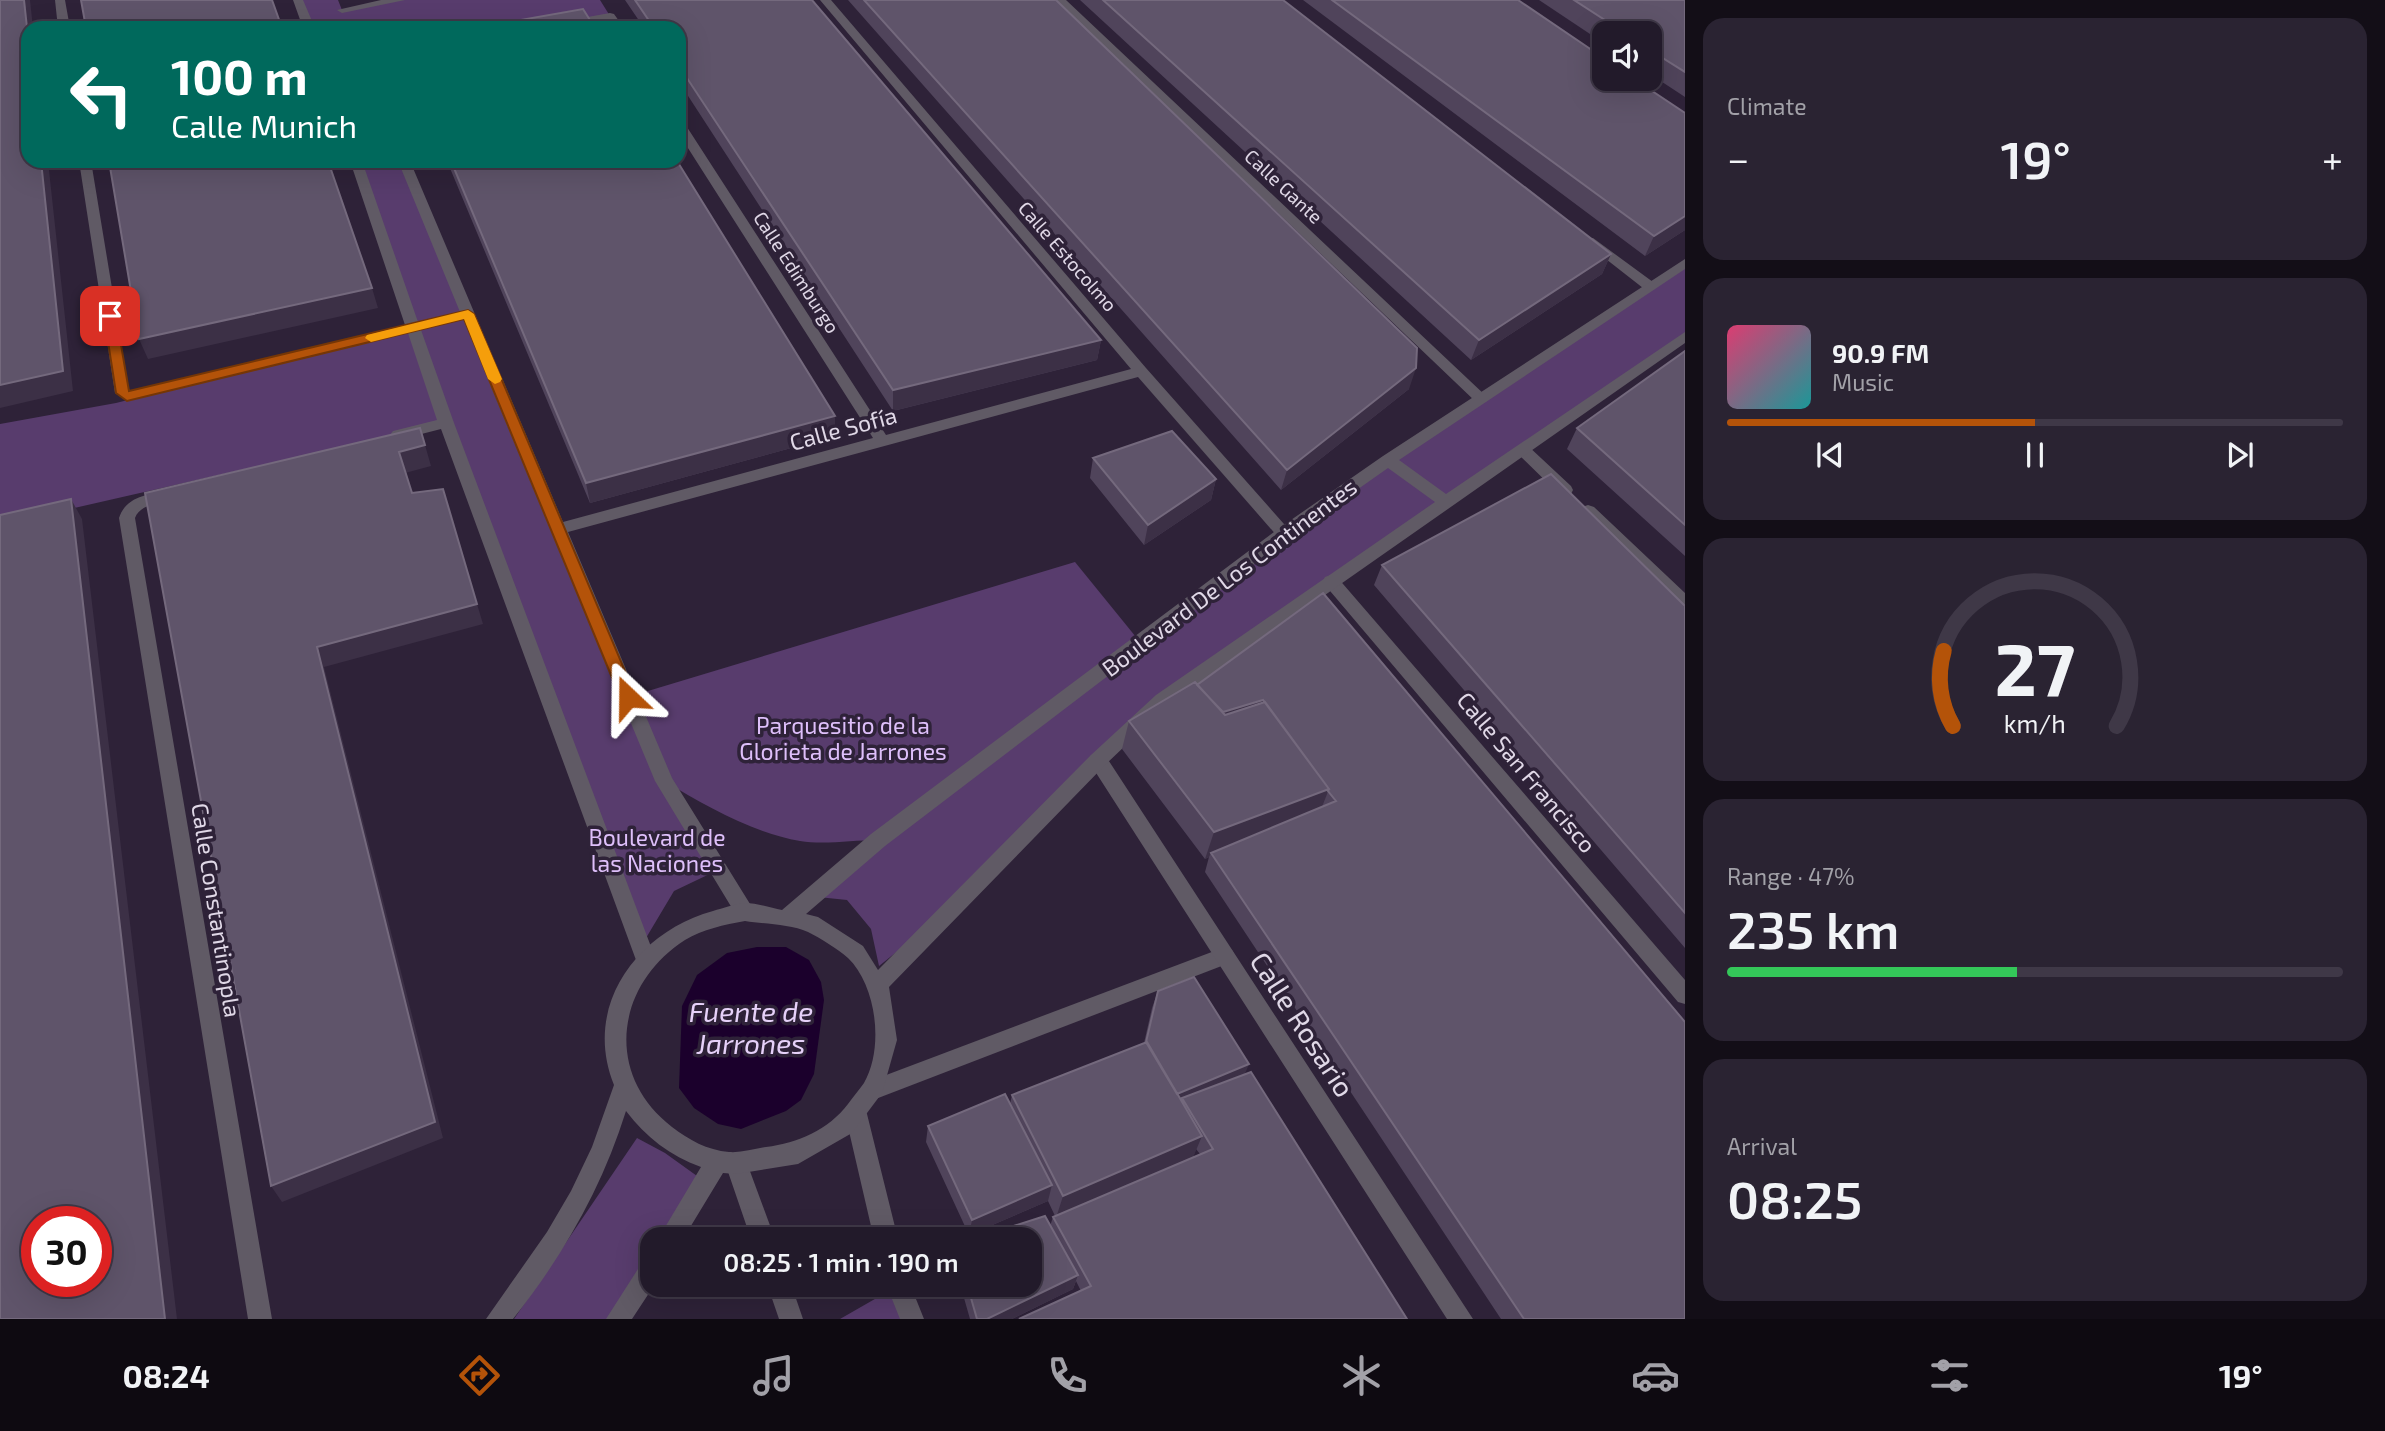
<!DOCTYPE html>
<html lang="en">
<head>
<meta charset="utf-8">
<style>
  body { margin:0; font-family:"Exo 2",sans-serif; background:#2a2332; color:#f1f3f6; height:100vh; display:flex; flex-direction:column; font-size:26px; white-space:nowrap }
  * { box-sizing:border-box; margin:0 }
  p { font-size:23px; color:#a2a1a8 }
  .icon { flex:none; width:38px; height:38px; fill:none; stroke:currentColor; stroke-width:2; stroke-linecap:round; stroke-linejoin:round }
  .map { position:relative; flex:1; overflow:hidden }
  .sheet { display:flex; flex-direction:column; gap:18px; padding:18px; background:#130e17; width:700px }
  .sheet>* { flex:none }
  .guide { position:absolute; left:21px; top:21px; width:665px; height:147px; border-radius:21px; box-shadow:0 7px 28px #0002,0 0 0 2px #3f3847; background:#00695c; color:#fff; overflow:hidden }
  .buttons { position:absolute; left:1592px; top:21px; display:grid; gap:14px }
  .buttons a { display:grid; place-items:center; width:70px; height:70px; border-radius:14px; background:#221a2a; box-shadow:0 7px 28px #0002,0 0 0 2px #3f3847; font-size:35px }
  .speed { position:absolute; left:21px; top:1206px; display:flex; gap:14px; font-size:35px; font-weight:700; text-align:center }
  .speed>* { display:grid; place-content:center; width:91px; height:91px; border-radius:50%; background:#221a2a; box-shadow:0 7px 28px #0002,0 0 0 2px #3f3847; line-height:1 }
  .speed .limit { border:10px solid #d22; background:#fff; color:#111 }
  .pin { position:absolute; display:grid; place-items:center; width:60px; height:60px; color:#fff; margin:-30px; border-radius:14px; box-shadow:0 4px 10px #0006 }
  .me { position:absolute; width:77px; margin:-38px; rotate:337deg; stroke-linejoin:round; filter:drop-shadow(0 0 5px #0008) }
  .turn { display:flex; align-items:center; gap:24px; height:147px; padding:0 35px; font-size:32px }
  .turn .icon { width:91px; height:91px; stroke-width:2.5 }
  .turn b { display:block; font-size:49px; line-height:60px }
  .big { font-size:52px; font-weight:600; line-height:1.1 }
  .sheet .tile { flex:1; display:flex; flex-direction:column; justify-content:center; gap:10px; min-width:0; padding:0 24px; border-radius:21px; background:#2a2332 }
  .sheet .dial { align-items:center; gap:0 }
  .dial svg { height:182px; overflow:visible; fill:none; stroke:#3f3847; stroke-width:7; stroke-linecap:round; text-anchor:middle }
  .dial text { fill:#f1f3f6; stroke:none }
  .song { display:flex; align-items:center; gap:21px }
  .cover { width:84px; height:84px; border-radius:10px; background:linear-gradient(135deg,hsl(340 70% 55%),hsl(180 70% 35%)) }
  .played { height:7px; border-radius:4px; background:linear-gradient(90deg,#b45309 50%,#3f3847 50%) }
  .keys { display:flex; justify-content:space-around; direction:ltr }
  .heat { display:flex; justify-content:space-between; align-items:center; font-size:38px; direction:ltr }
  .charge { height:10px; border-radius:5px; background:linear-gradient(90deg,#34c759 47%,#3f3847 0) }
  .trip { position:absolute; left:640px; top:1227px; width:402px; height:70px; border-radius:21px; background:#221a2a; box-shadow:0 7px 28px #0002,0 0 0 2px #3f3847; font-weight:600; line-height:70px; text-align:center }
  .menu { display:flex; height:112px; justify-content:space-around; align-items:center; background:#0e0a11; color:#a2a1a8 }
  .menu .icon { width:49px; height:49px }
  .menu .active { color:#b45309 }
  .menu b { font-size:32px; color:#f1f3f6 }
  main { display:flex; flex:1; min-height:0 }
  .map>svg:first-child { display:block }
  .green { fill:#583c6d }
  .water { fill:#1b002c }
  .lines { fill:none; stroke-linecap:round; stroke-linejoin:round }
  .service { fill:#605a65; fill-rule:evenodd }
  .minor { fill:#605a65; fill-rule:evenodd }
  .tertiary { fill:#605a65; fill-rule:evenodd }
  .wall { fill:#50445b; fill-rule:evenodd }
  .shaded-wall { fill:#3c3046 }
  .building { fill:#5f546a; stroke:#74697d; stroke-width:2; fill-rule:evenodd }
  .route { fill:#b45309; stroke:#753606; stroke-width:2 }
  .slow { fill:#f59e0b }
  .labels { text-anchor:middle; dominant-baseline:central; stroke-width:7; stroke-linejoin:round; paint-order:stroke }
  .far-street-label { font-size:19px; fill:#e0d8e7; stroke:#2e2238 }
  .street-label { font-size:23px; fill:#e0d8e7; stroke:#2e2238 }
  .park-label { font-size:23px; fill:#debffa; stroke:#2e2238 }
  .near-water-label { font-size:28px; font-style:italic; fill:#e6d1f9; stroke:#2e2238 }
  .near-street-label { font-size:28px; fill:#e0d8e7; stroke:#2e2238 }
</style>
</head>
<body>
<main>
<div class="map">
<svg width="1685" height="1319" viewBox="0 0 1685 1319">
  <rect width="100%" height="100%" fill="#2e2238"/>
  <path class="green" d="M298,0H338L342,10L400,0H600L610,16L543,28H309Z
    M356,161H404L628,697L1075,562L1140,642L1284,533L1685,263V336L1160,700L950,909L879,966L871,929L847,900L818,897L877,840C853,840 824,845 800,841C755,834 704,805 666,782L718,870L674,891L646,938L446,423L0,525V424L116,403L412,328Z
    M637,1138L665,1153L704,1181L665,1239H653V1258L612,1319H514Z
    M894,1288L906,1319H840Z"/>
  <path class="water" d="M757,947H786L809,960L821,982L824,1000L814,1074L801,1100L786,1111L741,1129L718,1124L694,1108L679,1088L682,1006L697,975L727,953Z"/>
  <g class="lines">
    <path class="service" d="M1225,947L1232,950L1235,956L1232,962L873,1100L865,1097L862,1090L865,1083Z"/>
    <path class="minor" d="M55,0H65L70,28H58Z
      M293,0H303L315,28H303Z
      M381,0H405L342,13L337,10Z
      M820,0H831L1146,368L1292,533L1284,539L1278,537L1138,377L568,532L672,778L755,912L752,918L745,921L738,918L655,781L463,319L421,330L454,423L656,960L653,966L646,969L639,966L636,960L441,429L398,440L390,435L393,431L437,420L408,333L127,401L115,393L79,161H91L129,391L405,325L350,161H362L418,322L460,312L398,161H410L563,522L873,438L679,134V120L685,124L886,435L1131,369Z
      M1055,0H1066L1486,396L1488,399L1486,402H1476Z
      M610,13L614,14L624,28H612L607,20L562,28H537L543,25Z
      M1593,238L1653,282V288H1643L1588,245V239Z
      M1522,444L1527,445L1571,486L1573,490L1571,494H1559L1517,453L1514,449Z
      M168,490L176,495L174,499C160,503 140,504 135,518L272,1319H248L119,518C126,496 148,495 168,490Z
      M1588,505L1594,507L1685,593V609L1679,607L1582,515L1580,511L1582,507Z
      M1331,575L1337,577L1685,980V1004L1678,1002L1325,585L1323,581L1325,577Z
      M1098,753L1105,755L1473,1319H1447L1091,765L1089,760L1091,755Z
      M856,1103L864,1107L867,1114L898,1239H874L845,1114L848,1107Z
      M736,1152L744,1155L775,1239H751L725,1163L728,1155Z
      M767,1284H791L803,1319H779Z
      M886,1284H910L924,1319H900Z"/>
    <path class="tertiary" d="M1685,259V269L1399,460L1446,494L1685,332V343L1168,705L1105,765L889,987L897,1040L882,1093L852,1133L798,1164L736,1174L723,1173L683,1239H658L701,1167C670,1156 646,1137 626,1111C602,1188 563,1256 513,1319H486L547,1232L571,1191L592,1147L614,1085C582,1006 637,932 713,911C723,908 735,904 745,903C757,903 771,908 782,910L871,834L1278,529L1383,456ZM1388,468L1435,502L1156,695L1091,755L878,970L863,946L818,917L806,914L885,846L1290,537ZM745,921C764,924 790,924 808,932C820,938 838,949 848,958C877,986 884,1049 864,1083C859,1090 853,1097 848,1104C828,1130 798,1143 766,1147C754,1149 741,1153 729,1152C707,1150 689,1140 672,1127C604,1075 615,985 685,940C703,929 724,925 745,921Z
      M653,1254L655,1284L632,1319H606L645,1258Z"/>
  </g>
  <path class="wall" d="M625,0H812L1101,340L1097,360L893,411L679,82V28H644Z
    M848,0H1056L1409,389L1281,490Z
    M1080,0H1283L1611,254L1602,274L1471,360Z
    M1303,0H1518L1685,113V230L1645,256Z
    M1539,0H1685V97L1650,74V33H1605V44Z
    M447,161H677L835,416V436L590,503Z
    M1685,351V556L1567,449L1577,428Z
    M1093,458L1216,479L1211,500L1144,545L1090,478Z
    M1382,565L1685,606V948L1374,585Z
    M1323,593L1685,1319H1501L1205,872L1209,857L1205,859L1122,749L1129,721L1197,685Z
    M1158,991L1244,1075L1407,1319L1081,1291L1076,1281L1073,1289L1012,1319H970L960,1284H1031L1053,1217L1055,1216L1048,1201L969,1235L926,1142L928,1126L1010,1104L1012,1095L1144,1043L1152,1008ZM1196,1149L1200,1154L1193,1157Z"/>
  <path class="shaded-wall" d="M24,0H30L33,28H28V37Z
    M41,161H48L73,391L0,408V385Z
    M1685,216V230L1645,256L1654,236Z
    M1611,254L1602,274L1471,360L1479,340Z
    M372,288L378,308L148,359L139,339Z
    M1101,340L1097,360L893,411V390Z
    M1416,368L1409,389L1281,490L1287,470Z
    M835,416V436L590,503L586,483Z
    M425,445L431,466L405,473L399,452Z
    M1216,479L1211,500L1144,545L1148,525Z
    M71,499L82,519L177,1319H165Z
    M477,604L483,624L324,667L443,1138L282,1202L271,1186L317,647Z
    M1263,700L1257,720L1217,732L1223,712Z
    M1329,789L1318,817L1211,853L1209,857L1205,859L1214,832Z
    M1249,1064L1242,1081L1182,1098L1178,1108L1172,1096Z
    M1202,1136L1192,1160L1056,1218L1063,1196Z
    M1052,1185L1048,1201L969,1235L972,1220Z
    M1078,1275L1073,1289L1012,1319H987Z"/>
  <path class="building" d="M0,0H24L28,37V161H41L63,371L0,385Z
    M81,0H272L282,28H86Z
    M635,0H812L1101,340L893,390L679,66V28H654Z
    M864,0H1056L1417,348L1416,368L1287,470Z
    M1103,0H1283L1611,254L1479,340Z
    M1332,0H1518L1605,59V79H1634L1685,113V216L1654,236Z
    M1574,0H1685V72L1650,50V33H1625Z
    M583,9L595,28H475Z
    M109,161H328L372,288L139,339Z
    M451,161H677L835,416L586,483Z
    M1685,351V525L1577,428Z
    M420,428L425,445L399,452L412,493L443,489L477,604L317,647L435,1122L271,1186L145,493Z
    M1172,431L1216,479L1148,525L1093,458Z
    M1551,474L1685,606V913L1382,565Z
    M71,499L165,1319H0V515ZM37,1222H96V1281H37Z
    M1323,593L1685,1022V1319H1524L1211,853L1336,801L1328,791L1329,789L1263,700L1223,712L1197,685Z
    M1195,682L1225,715L1265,702L1329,789L1214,832L1129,721Z
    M1194,977L1249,1064L1177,1094L1146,1042L1158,991Z
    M1147,1042L1202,1136L1063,1196L1012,1095Z
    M1251,1072L1407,1319H1019L1091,1286L1053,1217L1213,1149L1182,1098Z
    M1005,1094L1052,1185L972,1220L928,1126Z
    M1045,1216L1078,1275L987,1319H977L967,1284H1031V1239H973Z"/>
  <path class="route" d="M468,310L474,314L636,697L634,702L628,703L620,697L464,319L127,401L116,393L104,316L110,312L116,316L129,391Z"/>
  <path class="slow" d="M468,310L474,314L502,379L500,382L495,384L488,379L464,319L371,342L365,338L367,335Z"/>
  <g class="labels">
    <g class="far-street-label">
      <text transform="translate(1284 186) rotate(43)">Calle Gante</text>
      <text transform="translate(1068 256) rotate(49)">Calle Estocolmo</text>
      <text transform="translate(797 272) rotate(57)">Calle Edimburgo</text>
    </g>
    <g class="street-label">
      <text transform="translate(843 428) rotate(-15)">Calle Sofía</text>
      <text transform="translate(1229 577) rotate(-37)">Boulevard De Los Continentes</text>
      <text transform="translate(1527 772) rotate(50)">Calle San Francisco</text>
      <text transform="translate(217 910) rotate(81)">Calle Constantinopla</text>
    </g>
    <g class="park-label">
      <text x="843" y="725">Parquesitio de la<tspan x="843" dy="26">Glorieta de Jarrones</tspan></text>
      <text x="657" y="837">Boulevard de<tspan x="657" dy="26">las Naciones</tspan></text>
    </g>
    <g class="near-water-label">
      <text x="751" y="1011">Fuente de<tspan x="751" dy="32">Jarrones</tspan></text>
    </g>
    <g class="near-street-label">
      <text transform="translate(1303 1024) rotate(57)">Calle Rosario</text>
    </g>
  </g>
</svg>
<div class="buttons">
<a><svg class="icon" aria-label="sound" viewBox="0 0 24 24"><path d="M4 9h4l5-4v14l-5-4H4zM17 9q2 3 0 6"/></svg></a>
</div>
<div class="speed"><div class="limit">30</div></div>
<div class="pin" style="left:110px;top:316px;background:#d93025"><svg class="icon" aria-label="arrive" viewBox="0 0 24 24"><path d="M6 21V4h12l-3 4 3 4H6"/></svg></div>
<svg class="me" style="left:628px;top:697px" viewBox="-20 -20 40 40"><path d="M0-17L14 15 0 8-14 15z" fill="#b45309" stroke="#fff" stroke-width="4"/></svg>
<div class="trip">08:25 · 1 min · 190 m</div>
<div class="guide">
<div class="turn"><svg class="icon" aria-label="left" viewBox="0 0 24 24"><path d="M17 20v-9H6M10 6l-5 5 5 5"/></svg><div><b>100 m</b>Calle Munich</div></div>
</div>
</div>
<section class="sheet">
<div class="tile"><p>Climate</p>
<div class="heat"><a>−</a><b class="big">19°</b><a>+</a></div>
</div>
<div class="tile">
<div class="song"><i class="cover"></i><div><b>90.9 FM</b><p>Music</p></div></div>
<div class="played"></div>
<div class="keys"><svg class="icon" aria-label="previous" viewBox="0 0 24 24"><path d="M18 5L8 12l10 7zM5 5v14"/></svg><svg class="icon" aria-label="pause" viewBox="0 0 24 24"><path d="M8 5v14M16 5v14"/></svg><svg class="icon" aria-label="next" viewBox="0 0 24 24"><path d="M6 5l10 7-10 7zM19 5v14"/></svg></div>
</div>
<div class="tile dial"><svg viewBox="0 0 100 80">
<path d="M14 69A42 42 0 1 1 86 69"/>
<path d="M14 69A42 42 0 0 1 10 36" stroke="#b45309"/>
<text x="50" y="56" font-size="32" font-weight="700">27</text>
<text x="50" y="72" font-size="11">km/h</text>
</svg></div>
<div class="tile"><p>Range · 47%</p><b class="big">235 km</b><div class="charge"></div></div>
<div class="tile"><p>Arrival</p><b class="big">08:25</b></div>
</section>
</main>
<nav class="menu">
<b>08:24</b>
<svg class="icon active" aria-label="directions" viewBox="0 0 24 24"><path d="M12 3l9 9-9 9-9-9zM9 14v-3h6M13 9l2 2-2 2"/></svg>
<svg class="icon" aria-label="music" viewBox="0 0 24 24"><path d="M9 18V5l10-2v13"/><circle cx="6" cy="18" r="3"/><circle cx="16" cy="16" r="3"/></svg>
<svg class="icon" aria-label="phone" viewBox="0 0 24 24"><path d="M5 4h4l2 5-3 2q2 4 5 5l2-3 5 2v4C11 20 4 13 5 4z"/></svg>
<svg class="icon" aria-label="climate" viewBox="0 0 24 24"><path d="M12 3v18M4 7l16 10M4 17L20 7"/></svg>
<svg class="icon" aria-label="car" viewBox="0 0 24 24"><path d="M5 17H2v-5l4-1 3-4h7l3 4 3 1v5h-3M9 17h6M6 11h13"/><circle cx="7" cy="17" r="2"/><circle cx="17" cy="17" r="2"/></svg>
<svg class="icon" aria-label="filters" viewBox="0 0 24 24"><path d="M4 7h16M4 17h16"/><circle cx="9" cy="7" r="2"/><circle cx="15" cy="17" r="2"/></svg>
<b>19°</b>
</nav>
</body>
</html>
